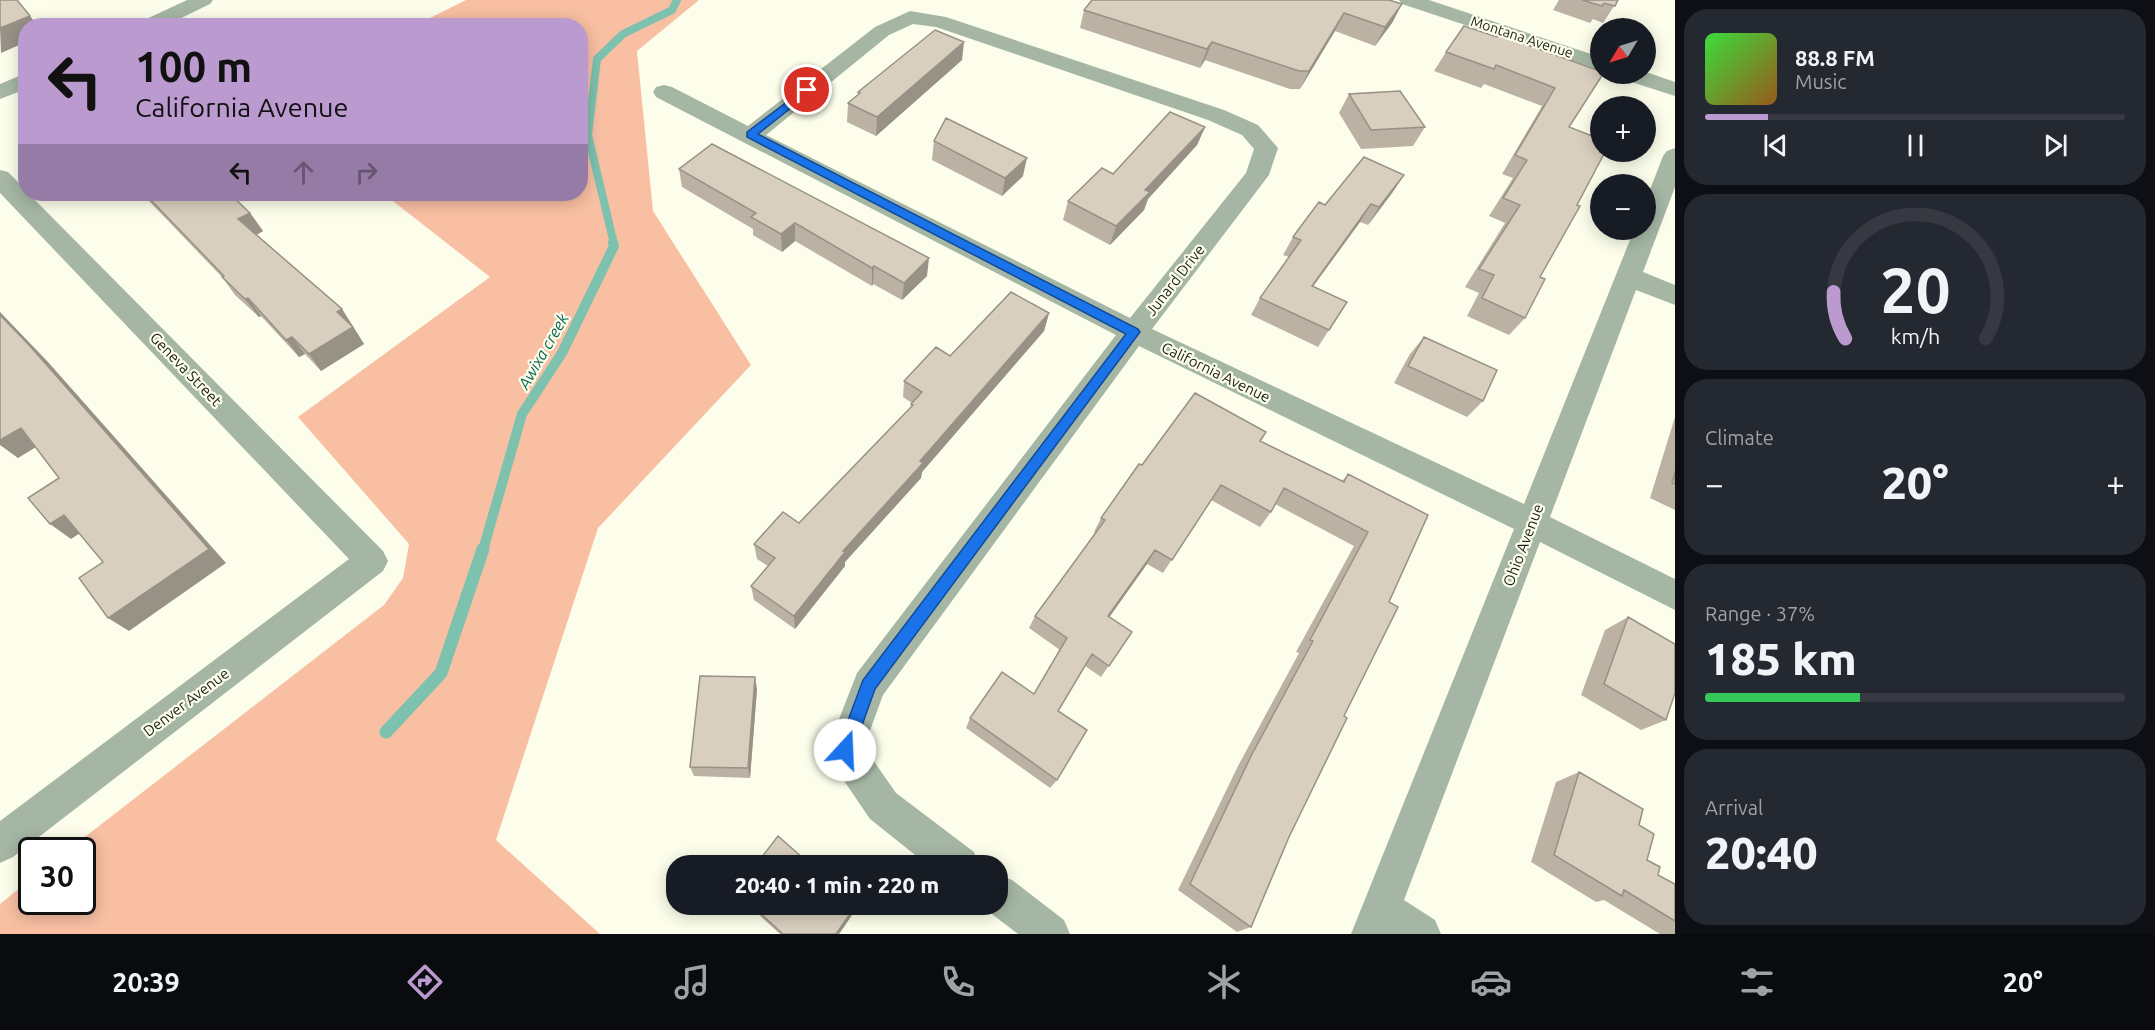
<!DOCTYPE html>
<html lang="en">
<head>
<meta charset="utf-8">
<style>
  body { margin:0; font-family:Ubuntu,sans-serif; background:#242831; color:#f1f3f6; height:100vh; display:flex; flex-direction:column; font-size:22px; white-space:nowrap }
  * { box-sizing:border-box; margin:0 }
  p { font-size:20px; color:#9ea1a6 }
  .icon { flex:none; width:33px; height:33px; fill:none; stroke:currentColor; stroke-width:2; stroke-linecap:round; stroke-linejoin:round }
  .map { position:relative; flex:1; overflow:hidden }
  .drawer { display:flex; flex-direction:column; gap:9px; padding:9px; background:#0d0f14; width:480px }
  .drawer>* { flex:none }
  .guide { position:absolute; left:18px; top:18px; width:570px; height:183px; border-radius:24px; box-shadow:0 3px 15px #0003; background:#bb9acf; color:#111; overflow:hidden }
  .needle { width:39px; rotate:232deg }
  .tools { position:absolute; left:1590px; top:18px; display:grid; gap:12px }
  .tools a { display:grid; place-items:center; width:66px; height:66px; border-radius:50%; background:#171b24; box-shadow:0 3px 15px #0003; font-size:30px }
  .speed { position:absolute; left:18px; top:837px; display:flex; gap:12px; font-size:30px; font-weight:700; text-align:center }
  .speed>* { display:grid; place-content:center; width:78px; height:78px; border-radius:50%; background:#171b24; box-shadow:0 3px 15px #0003; line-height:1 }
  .speed .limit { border:3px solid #111; border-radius:9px; background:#fff; color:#111 }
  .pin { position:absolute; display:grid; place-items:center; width:51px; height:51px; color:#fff; margin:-26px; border:3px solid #fff; border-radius:50%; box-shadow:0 2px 6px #0007 }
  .me { position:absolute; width:66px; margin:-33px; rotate:20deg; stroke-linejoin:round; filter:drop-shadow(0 0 4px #0008) }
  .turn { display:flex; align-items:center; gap:21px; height:126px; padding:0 18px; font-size:27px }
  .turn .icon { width:78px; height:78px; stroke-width:2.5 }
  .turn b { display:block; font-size:42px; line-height:51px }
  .lanes { display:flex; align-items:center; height:57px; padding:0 18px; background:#0003; justify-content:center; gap:30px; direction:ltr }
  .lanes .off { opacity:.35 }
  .big { font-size:45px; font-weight:800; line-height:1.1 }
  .drawer .card { flex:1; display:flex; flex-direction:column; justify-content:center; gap:9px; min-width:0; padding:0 21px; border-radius:24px; background:#242831 }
  .drawer .dial { align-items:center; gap:0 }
  .dial svg { height:156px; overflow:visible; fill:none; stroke:#363941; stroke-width:7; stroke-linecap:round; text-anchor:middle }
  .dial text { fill:#f1f3f6; stroke:none }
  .song { display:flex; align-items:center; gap:18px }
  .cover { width:72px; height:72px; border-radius:9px; background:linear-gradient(135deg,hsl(120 70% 55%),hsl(30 70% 35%)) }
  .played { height:6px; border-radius:3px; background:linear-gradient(90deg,#bb9acf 15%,#363941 15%) }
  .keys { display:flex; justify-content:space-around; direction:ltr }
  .heat { display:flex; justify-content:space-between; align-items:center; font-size:33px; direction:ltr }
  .charge { height:9px; border-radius:4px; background:linear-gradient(90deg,#34c759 37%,#363941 0) }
  .trip { position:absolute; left:666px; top:855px; width:342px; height:60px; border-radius:24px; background:#171b24; box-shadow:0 3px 15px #0003; font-weight:800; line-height:60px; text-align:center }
  .dock { display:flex; height:96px; justify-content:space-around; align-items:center; background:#090b0e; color:#9ea1a6 }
  .dock .icon { width:42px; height:42px }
  .dock .on { color:#bb9acf }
  .dock b { font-size:27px; color:#f1f3f6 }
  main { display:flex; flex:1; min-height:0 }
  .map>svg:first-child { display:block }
  .forest { fill:#f8bfa3 }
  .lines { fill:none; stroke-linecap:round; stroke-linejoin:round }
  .stream-far2 { stroke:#7cc2ae; stroke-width:8 }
  .stream-far1 { stroke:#7cc2ae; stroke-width:10 }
  .stream { stroke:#7cc2ae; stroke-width:13 }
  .street { fill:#a5b7a4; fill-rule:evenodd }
  .wall { fill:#bbb2a4 }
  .shaded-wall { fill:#989186 }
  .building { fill:#d9cfbf; stroke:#989186; stroke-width:1.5 }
  .route { fill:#1a73e8; stroke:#114b97; stroke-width:1.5 }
  .labels { text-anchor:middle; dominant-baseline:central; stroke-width:4.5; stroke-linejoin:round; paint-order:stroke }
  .far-street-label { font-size:14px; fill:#1c1d16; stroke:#fcfeeb }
  .street-label { font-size:15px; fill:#1c1d16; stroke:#fcfeeb }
  .water-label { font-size:16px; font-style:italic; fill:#086754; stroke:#fcfeeb }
</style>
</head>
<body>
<main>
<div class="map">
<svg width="1675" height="934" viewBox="0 0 1675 934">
  <rect width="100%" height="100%" fill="#fcfeeb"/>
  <path class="forest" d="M466,0H699L637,51L653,211L751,365L598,528L496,840L600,934H0V904L31,879L32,902H82V850H68L384,605L403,578L409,544L298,417L490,277L384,194H580V26L416,25Z"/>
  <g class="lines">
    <path class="stream-far2" d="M614,244L588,135L597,59L623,34L672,10L677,0"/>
    <path class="stream-far1" d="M483,550L522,414L562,353L614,246L613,243"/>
    <path class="stream" d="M386,732L441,673L483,549"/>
    <path class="street" d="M187,0H213L210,4L165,26H137L140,22Z
      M1399,0H1429L1600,57V70L1402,4Z
      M910,11L946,17L1224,110L1258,125L1278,148L1269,175L1152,329L1524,504L1634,230H1646V200L1663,156L1667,151L1675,148V187L1643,272L1675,285V305L1636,290L1550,517L1675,579V610L1540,542L1404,900L1435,920L1441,934H1351L1514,529L1139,346L883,695L864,747L896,793L974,852L979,866H929L870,819L832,763L827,750L857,673L1116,335L656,97L653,92L656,87L664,85L672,87L748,126L875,27ZM913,24L936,27L1208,120L1242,135L1254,149L1246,173L1130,318L766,135L889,35Z
      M1646,72L1675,82V96L1622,79L1619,74Z
      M26,73V89L0,99V84Z
      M0,170L8,172L26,190V194H29L383,551L388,561L383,571L13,857L0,863V821L349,559L0,193Z
      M998,874L1012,880L1064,920L1070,934H1018L984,908L983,904H998Z"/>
  </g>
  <path class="wall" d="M1559,0H1618L1603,23L1593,19L1590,23L1553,10Z
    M1402,4L1392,23L1375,46L1335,31L1300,89H1290L1205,60L1200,68L1080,28L1084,10Z
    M1497,37L1600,71L1569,127L1540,277L1525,318L1509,335L1467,316L1479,293L1465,287L1505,223L1489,216L1513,178L1502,174L1542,106L1484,84L1481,88L1434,71L1446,52Z
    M962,60L876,136L847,122L848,103L858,95V92Z
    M1349,94L1425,127L1413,146L1361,149L1339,113Z
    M1205,127L1197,145L1148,199L1144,210L1110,245L1063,220L1068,201L1113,174Z
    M934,141L1023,176L1002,196L932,160Z
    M679,169L927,276L902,300L873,284L872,286L795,241L782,252L753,235V229L682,187Z
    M1404,175L1392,193L1368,225L1360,222L1313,286L1347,302L1318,347L1251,315L1260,298L1289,257L1283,255L1293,237L1325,205Z
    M135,194H230L250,213L263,231L256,235L342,309L364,344L321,371L305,354L299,357L261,316L259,317L235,295L222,277L147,199L142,201Z
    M1049,313L1044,331L922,472L921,478L845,562V566L795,629L754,600L751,586L768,566L757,559L754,544L799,523L910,408L912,403L903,397L904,381L950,356Z
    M1424,337L1483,401L1467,417L1394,383L1410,354Z
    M1675,417V510L1650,498Z
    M1260,441L1342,481L1348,474L1428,515L1389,602L1344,716L1289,837L1251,927L1237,932L1178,890L1238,766L1299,653L1296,652L1354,546L1275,504L1271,512L1260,527L1211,500L1163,573L1147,564L1109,617L1132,632L1101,677L1085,666L1058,711L1057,780L1050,788L966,728L970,718L1034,694L1060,650L1029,628L1035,616L1096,533L1094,532L1101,518L1142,465Z
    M1628,617L1666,720L1641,730L1581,695L1605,630Z
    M757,689L750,778L694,776L690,767Z
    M1579,772L1639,825L1647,860L1658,875L1675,884V934H1660L1604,900L1596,902L1531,862L1556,782Z
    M747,904H857L856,909L839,934H780Z"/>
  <path class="shaded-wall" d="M1402,4L1392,23L1375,46L1385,27Z
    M1344,13L1335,31L1300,89L1309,71Z
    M30,16L38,26H26V42L1,53L0,28Z
    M964,42L962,60L876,136L877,117Z
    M1212,42L1205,60L1200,68L1207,49Z
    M1205,127L1197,145L1148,199L1144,210L1110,245L1116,226L1145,190Z
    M1027,158L1023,176L1002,196L1005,178Z
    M1404,175L1392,193L1368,225L1379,207Z
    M136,194H143L147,199L142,201Z
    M1371,204L1360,222L1301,303L1312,286Z
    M250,213L263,231L251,238L238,219Z
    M795,223V241L782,252L781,234Z
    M929,258L927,276L902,300L904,283Z
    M874,266L873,284L872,286V268Z
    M248,298L261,316L259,317L245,299Z
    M342,309L364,344L321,371L309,354L337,312Z
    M0,312L48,362L226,563L129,631L108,618L209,549L0,315Z
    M1049,313L1044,331L922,472L921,478L845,562V566L795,629L794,616L843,551L920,461Z
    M292,337L305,354L299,357L286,340Z
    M21,428L41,444L18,458L0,445V440Z
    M64,515L85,530L71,539L50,524Z
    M1155,550L1147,564L1101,629L1108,616Z
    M755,677L757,689L750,778L748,768Z
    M857,904L856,909L839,934H836Z"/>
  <path class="building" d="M0,0H17L30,16L0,28Z
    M1092,0H1389L1402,4L1385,27L1344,13L1309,71H1299L1212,42L1207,49L1084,10Z
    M1582,0H1618L1615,6L1604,3L1602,6Z
    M1464,26L1497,37L1499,35L1600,71V74H1603L1569,127L1600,139V152H1605L1577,205L1580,206L1540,277L1545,279L1525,318L1482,298L1494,275L1479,269L1520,205L1503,198L1527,160L1515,155L1555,88L1496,65L1494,69L1446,52Z
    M935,30L964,42L877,117L848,103L860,93L858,92Z
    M1400,91L1425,127L1371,130L1349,94Z
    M1170,112L1205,127L1145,190L1150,192L1116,226L1068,201L1102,168L1113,174Z
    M946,118L1027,158L1005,178L934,141Z
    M712,144L929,258L904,283L874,266L872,268L795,223L781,234L751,217L756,213L679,169Z
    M1364,157L1404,175L1379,207L1371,204L1312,286L1347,302L1329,330L1260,298L1301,240L1293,237L1301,226L1319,202L1325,205Z
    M145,194H230L250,213L238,219L342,309L337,312L353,327L309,354L292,337L286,340L248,298L245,299L222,277L224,276Z
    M1011,292L1049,313L920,461L923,463L843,551L845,552L794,616L751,586L775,558L754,544L783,512L799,523L913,405L911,404L922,392L904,381L936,347L950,356Z
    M0,315L29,345L209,549L108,618L79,578L103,562L64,515L50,524L28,498L59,478L21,428L0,440Z
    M1424,337L1497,370L1483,401L1408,366Z
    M1195,393L1266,432L1260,441L1344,482L1348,474L1428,515L1389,602L1398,607L1344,716L1347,718L1289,837L1251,927L1190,884L1251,756L1313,641L1310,640L1368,532L1284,488L1271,512L1221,485L1172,560L1155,550L1108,616L1132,632L1109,666L1092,654L1058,711L1087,730L1057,780L970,718L1002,672L1034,694L1067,638L1035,616L1105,520L1101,518L1139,464L1142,465Z
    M1675,472V484L1672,483Z
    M1628,617L1675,644V693L1666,720L1604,684Z
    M700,676L755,677L748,768L690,767Z
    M1579,772L1643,809L1639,825L1654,834L1647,860L1660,867L1658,875L1675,884V921L1624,890L1622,896L1554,855Z
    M778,836L812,866H755Z
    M750,904H857L836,934H783Z"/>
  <path class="route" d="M807,87L812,90L811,92L758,134L1138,329L1140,332L875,689L851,756L845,758L839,756L837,750L863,680L1126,334L747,137V132Z"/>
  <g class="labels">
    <g class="far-street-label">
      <text transform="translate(1522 37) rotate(18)">Montana Avenue</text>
    </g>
    <g class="street-label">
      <text transform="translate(1175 280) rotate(-52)">Junard Drive</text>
      <text transform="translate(186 369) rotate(46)">Geneva Street</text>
      <text transform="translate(1216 372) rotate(26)">California Avenue</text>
      <text transform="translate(1523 545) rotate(-69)">Ohio Avenue</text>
      <text transform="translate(186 702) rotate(-37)">Denver Avenue</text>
    </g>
    <g class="water-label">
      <text transform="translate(543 351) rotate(-60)">Awixa creek</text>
    </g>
  </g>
</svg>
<div class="tools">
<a><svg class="needle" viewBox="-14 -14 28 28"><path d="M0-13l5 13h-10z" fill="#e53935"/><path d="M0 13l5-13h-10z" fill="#9ea1a6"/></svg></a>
<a>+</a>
<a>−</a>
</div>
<div class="speed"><div class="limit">30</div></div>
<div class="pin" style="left:807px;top:90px;background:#d93025"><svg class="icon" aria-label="arrive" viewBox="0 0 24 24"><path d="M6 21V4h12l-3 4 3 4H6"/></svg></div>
<svg class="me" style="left:845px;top:750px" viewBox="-20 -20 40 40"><circle r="19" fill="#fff"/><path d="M0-13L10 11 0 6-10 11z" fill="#1a73e8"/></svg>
<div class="trip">20:40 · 1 min · 220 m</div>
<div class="guide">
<div class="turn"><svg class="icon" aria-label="left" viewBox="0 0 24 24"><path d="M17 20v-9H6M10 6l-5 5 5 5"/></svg><div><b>100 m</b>California Avenue</div></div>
<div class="lanes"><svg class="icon" aria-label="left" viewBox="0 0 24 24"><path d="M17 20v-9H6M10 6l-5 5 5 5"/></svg><svg class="icon off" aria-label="ahead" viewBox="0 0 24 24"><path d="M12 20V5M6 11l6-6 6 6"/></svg><svg class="icon off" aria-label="right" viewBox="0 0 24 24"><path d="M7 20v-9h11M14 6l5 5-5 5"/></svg></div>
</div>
</div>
<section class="drawer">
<div class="card">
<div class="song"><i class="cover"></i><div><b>88.8 FM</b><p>Music</p></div></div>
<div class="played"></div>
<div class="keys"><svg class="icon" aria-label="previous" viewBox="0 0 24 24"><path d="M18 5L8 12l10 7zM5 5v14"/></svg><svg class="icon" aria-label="pause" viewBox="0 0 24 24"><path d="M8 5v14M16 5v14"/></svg><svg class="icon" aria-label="next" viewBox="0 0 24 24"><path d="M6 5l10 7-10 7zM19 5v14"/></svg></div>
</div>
<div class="card dial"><svg viewBox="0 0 100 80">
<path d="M14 69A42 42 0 1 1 86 69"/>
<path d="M14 69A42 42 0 0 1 8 45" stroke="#bb9acf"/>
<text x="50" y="56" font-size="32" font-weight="700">20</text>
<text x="50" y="72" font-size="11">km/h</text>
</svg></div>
<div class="card"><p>Climate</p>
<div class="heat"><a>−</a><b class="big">20°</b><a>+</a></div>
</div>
<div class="card"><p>Range · 37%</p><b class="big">185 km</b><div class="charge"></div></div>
<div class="card"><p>Arrival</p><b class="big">20:40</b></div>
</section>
</main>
<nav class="dock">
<b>20:39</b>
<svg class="icon on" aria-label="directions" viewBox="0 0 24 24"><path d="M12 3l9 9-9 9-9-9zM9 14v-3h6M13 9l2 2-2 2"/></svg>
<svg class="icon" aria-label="music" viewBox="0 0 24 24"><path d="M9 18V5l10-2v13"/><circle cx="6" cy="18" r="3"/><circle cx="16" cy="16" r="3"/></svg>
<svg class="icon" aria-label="phone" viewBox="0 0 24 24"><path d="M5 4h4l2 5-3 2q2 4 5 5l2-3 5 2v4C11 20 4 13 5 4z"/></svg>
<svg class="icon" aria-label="climate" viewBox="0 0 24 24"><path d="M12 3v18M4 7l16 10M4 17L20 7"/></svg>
<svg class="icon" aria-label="car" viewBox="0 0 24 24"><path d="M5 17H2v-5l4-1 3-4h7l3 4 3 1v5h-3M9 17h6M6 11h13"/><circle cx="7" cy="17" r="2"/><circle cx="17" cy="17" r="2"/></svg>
<svg class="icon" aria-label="filters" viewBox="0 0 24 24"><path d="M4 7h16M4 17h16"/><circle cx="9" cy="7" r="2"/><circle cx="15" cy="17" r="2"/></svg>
<b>20°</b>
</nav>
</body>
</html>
